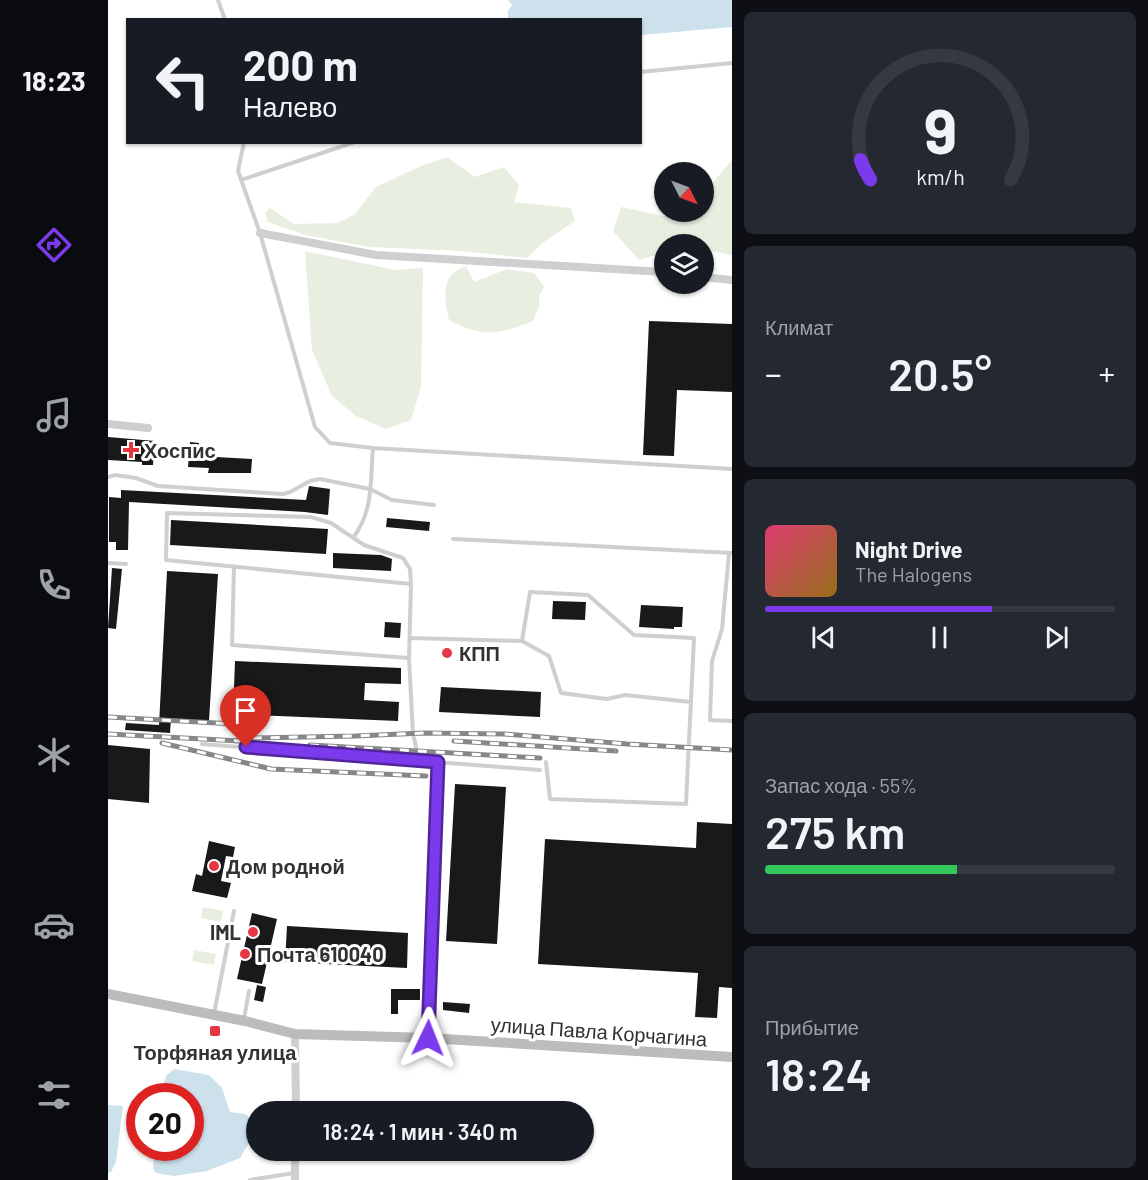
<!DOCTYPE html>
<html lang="ru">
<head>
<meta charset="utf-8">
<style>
  body { margin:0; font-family:Barlow,sans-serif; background:#242831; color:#f1f3f6; height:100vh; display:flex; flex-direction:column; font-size:22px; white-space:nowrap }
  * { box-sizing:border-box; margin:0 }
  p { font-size:20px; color:#9ea1a6 }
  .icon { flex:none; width:33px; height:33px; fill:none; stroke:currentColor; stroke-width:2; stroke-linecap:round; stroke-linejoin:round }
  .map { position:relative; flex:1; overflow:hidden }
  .side { display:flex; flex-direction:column; gap:12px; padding:12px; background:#0d0f14; width:416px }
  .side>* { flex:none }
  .hud { position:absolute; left:18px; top:18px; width:516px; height:126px; border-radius:0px; box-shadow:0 2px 4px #0004; background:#171b24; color:#f1f3f6; overflow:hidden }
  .needle { width:39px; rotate:132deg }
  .controls { position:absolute; left:546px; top:162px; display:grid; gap:12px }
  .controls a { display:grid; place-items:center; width:60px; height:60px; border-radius:50%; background:#171b24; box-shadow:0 2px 4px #0004; font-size:30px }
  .speed { position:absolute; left:18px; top:1083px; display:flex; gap:12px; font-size:30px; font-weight:700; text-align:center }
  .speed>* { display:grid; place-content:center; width:78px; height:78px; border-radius:50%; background:#171b24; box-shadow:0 2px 4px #0004; line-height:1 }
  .speed .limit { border:9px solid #d22; background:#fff; color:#111 }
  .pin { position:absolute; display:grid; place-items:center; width:51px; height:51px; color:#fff; margin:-62px -26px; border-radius:50% 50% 50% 0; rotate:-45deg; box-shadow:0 0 6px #0007 }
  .pin .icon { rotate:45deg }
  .me { position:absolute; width:66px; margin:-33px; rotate:2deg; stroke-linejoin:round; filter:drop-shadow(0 0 4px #0008) }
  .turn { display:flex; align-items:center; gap:21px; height:126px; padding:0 18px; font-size:27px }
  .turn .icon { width:78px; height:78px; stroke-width:2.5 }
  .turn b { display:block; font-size:42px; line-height:51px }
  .big { font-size:45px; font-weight:600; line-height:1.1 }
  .side .widget { flex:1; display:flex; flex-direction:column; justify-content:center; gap:9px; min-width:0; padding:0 21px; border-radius:9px; background:#242831 }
  .side .dial { align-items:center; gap:0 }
  .dial svg { height:156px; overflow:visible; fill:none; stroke:#363941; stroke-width:7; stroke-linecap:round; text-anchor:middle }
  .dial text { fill:#f1f3f6; stroke:none }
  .song { display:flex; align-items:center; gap:18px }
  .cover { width:72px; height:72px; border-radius:9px; background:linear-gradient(135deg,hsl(340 70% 55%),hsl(40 70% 35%)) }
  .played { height:6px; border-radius:3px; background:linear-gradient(90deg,#7c3aed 65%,#363941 65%) }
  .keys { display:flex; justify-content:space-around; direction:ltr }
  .heat { display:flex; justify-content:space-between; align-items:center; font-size:33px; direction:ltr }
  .charge { height:9px; border-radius:4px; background:linear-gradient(90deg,#34c759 55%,#363941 0) }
  .trip { position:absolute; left:138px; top:1101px; width:348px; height:60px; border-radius:30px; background:#171b24; box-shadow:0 2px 4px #0004; font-weight:600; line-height:60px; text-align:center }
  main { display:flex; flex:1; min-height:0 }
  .dock { display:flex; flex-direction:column; width:108px; justify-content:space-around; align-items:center; background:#090b0e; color:#9ea1a6 }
  .dock .icon { width:42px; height:42px }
  .dock .current { color:#7c3aed }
  .dock b { font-size:27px; color:#f1f3f6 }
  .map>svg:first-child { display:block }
  .green { fill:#e8eee0 }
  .water { fill:#cde1ed }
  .building { fill:#191919 }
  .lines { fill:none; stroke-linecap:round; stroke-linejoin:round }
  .service { stroke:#cfcfcf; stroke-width:4 }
  .minor { stroke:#cfcfcf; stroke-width:8 }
  .secondary { stroke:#bcbcbc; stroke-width:10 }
  .rail-casing { stroke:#878787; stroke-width:5 }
  .rail { stroke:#fff; stroke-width:3; stroke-dasharray:9; stroke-linecap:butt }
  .route-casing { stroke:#51269a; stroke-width:15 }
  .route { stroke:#7c3aed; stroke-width:10 }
  .poi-dot { fill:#e63641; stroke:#fff; stroke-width:2 }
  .labels { text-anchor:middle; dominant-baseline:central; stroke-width:6; stroke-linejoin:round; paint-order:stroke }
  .poi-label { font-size:20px; font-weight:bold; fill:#323232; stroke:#fff; text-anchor:start }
  .street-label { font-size:20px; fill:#323232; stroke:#fff }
</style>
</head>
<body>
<main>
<nav class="dock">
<b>18:23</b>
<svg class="icon current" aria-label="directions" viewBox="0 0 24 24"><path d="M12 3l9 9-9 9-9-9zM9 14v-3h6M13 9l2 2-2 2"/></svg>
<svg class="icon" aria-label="music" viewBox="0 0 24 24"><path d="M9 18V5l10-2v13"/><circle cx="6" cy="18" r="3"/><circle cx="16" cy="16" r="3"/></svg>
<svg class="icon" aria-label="phone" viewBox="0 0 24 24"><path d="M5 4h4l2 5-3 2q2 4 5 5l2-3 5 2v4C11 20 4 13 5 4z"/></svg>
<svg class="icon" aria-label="climate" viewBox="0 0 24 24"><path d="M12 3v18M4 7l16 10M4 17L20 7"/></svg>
<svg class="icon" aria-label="car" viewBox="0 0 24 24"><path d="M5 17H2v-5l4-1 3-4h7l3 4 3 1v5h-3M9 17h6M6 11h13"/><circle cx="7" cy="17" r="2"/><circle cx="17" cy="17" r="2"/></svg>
<svg class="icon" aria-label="filters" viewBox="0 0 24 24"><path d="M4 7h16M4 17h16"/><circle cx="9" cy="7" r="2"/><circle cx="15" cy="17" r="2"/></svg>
</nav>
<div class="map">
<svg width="625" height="1180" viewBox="0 0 625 1180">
  <rect width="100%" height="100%" fill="#fff"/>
  <path class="green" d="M339,157L367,177L396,167L411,185L406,202L463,208L467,221L433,244L419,258L353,251L262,247L197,235L160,222L157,213L162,208L186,224L230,223L247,214L268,187L313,166Z
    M624,160V255L596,250V244H556V253L531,260L505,231L513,207L564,218L573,212H596V193Z
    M197,251L287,270L315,268L313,387L303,420L278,429L248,416L224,396L204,350Z
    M358,266L366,282L399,269L426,273L436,287L431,296V307L425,321C393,334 372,338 341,320C336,297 332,275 358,266Z
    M95,907L115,911L113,922L93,918Z
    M86,950L108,954L106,965L84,961Z"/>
  <path class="water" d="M400,0H624V27L533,35L532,20L400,19V11L404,5Z
    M66,1069L101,1075L114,1088L122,1112L138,1114L142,1119L144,1138L132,1158L99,1171L66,1176L48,1173L45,1169L47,1148H82V1096H53L58,1076Z
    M0,1105L15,1106L8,1162L3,1172L0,1173Z"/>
  <path class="building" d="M541,321L624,324V392L569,390L566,456L535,455Z
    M0,437L47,441L45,465H34V462L0,460Z
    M82,442L91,443L90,456L144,459L143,473H100L101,468L80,467Z
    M201,486L222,489L220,515L197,512L21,502L20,550H8V542H1V497L13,498V490L198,500Z
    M279,518L322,522L321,531L278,527Z
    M63,520L220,529L218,554L62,545Z
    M225,553L273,555L284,559L283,571L225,568Z
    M4,568L14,569L8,629L0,628Z
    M59,571L110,574L101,721L63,719L62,733L17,730L18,723L51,725Z
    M445,601L478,602L477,620L444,619Z
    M533,605L575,607L574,627H566V629L531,627Z
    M277,622L293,623L292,638L276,637Z
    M127,661L293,668V684L257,683L256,700L291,702L290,721L125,714Z
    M333,687L433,692L432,717L331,712Z
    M0,745L42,749L41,803L0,799Z
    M347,784L398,787L389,944L338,941Z
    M589,822L624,824V988L611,987L609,1018L587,1017L590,973L430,964L437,839L588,848Z
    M101,841L127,847L125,857L118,856L113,881L123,883L119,898L84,891L88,874L94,876Z
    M144,913L169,919L154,984L129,979Z
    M179,926L300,933L299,968L177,962Z
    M149,985L158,987L155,1002L146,1000Z
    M283,989H312V1000H290V1014H283Z
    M335,1002L362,1004L361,1013L335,1010Z"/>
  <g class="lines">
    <path class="service" d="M110,0L117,20
      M532,72L625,63
      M136,142L130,171L152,233L207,427L222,443L265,448L625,469
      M133,180L247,142
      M0,477L7,475L28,478L50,486L175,494L182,492L202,481L212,479L262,489L284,500L326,505
      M245,538C266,510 262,481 265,448
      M345,539L625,553
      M621,553L614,629L604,661L602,720L625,721
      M0,563L18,564
      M126,566L124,645L301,658
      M303,584L302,569L295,558L256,545L223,523L203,517L59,513L58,560L303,584L301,658L305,734L311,760
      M302,638L414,641L422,592L480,595L526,635L586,638L578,804L442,799L438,762
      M414,641L441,656L453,693L499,699L517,695L583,702
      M94,744L432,770
      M106,1014L126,911
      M136,1019L141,991
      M320,1038L330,762
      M142,1180L186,1173"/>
    <path class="minor" d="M152,233L268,255L556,272
      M596,277L625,280
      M0,424L40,428
      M187,1034L188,1112
      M187,1180V1150"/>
    <path class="secondary" d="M0,994L137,1021L187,1034L320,1038L625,1057"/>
    <defs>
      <path id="rail" d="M0,717L145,725
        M0,734L133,741
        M127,741L144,738L247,736L316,733L397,734L519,744L625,750
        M346,741L508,751
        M54,743L163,769L318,776
        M202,745L432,758"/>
    </defs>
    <use href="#rail" class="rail-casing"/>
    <use href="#rail" class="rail"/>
  </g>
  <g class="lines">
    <defs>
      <path id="route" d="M138,747L330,762L320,1038"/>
    </defs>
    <use href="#route" class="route-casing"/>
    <use href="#route" class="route"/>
  </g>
  <g class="poi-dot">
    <path d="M20 441h6v6h6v6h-6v6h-6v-6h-6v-6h6z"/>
    <circle cx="339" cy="653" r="6"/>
    <circle cx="106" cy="866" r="6"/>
    <circle cx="145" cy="932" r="6"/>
    <circle cx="137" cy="954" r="6"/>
    <rect x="101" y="1025" width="12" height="12" rx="3"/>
  </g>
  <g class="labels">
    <g class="poi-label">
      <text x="36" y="450">Хоспис</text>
      <text x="351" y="653">КПП</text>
      <text x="118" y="866">Дом родной</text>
      <text x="133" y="932" text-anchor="end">IML</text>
      <text x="149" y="954">Почта 610040</text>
      <text x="107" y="1052" text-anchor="middle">Торфяная улица</text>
    </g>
    <g class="street-label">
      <text transform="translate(491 1031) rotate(4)">улица Павла Корчагина</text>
    </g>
  </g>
</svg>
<div class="controls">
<a><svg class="needle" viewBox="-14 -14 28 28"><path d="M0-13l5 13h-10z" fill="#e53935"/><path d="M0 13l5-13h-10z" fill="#9ea1a6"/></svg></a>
<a><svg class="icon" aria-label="layers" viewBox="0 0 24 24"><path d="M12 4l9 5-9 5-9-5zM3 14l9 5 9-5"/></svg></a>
</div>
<div class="speed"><div class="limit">20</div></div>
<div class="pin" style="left:138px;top:747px;background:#d93025"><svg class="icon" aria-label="arrive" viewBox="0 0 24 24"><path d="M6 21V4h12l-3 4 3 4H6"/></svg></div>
<svg class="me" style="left:320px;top:1038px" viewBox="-20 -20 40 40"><path d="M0-17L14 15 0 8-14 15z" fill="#7c3aed" stroke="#fff" stroke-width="4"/></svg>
<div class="trip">18:24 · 1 мин · 340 m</div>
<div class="hud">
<div class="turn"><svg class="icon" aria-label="left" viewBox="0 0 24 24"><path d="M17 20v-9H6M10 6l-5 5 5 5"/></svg><div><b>200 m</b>Налево</div></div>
</div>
</div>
<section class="side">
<div class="widget dial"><svg viewBox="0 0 100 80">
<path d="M14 69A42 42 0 1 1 86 69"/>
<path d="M14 69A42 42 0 0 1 9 59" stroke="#7c3aed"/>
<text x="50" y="56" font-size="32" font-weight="700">9</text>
<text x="50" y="72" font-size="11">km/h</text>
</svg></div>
<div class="widget"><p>Климат</p>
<div class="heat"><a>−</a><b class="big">20.5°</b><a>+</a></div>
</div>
<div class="widget">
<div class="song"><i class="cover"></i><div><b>Night Drive</b><p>The Halogens</p></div></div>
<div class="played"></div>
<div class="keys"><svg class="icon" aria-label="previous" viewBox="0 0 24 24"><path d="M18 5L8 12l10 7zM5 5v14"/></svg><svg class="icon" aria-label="pause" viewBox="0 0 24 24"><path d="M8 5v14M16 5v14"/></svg><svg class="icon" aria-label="next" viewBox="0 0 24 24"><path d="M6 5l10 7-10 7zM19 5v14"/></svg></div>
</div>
<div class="widget"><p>Запас хода · 55%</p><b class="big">275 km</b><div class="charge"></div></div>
<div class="widget"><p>Прибытие</p><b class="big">18:24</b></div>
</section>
</main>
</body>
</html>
